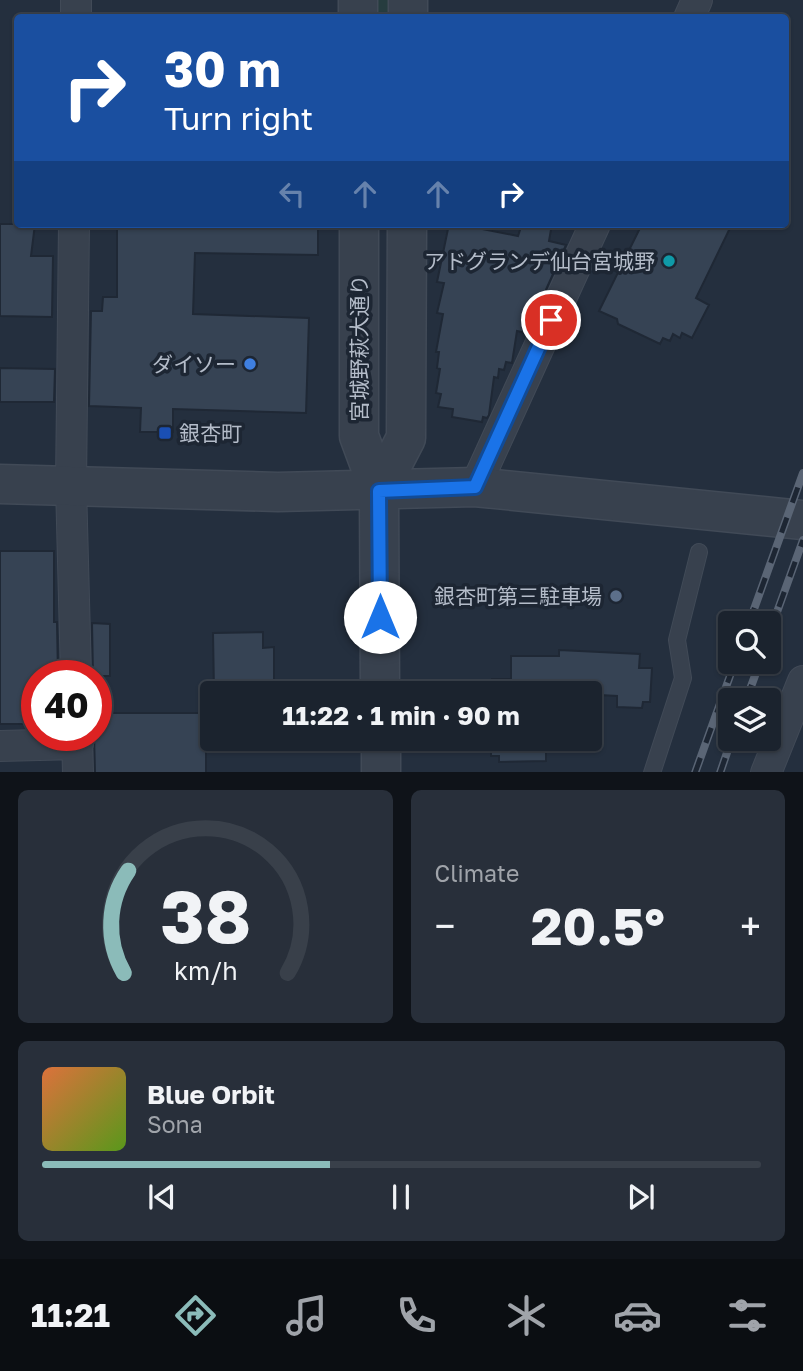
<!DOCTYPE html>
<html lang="en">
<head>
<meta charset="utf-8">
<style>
  body { margin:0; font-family:"Golos Text","Noto Sans JP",sans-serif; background:#282f3a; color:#f1f3f6; height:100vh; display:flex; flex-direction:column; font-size:26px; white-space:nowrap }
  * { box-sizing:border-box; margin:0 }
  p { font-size:23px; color:#a0a4aa }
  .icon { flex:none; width:38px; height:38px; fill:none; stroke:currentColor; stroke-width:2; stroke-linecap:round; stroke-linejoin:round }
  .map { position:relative; height:772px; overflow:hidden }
  .drawer { display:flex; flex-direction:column; gap:18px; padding:18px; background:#0f1319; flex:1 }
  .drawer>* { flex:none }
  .banner { position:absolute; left:14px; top:14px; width:775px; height:214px; border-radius:7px; box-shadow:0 2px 5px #0004,0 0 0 2px #39404a; background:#1a4fa0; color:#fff; overflow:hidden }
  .tools { position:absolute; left:718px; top:611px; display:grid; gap:14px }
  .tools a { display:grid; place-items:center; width:63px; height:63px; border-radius:7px; background:#1b232e; box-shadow:0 2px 5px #0004,0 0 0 2px #39404a; font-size:35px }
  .speed { position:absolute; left:21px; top:660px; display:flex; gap:14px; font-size:35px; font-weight:700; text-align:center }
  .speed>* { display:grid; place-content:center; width:91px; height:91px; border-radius:50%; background:#1b232e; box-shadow:0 2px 5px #0004,0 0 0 2px #39404a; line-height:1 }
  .speed .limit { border:10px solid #d22; background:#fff; color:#111 }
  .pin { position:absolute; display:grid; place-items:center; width:60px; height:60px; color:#fff; margin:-30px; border:4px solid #fff; border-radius:50%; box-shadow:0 2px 7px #0007 }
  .me { position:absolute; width:77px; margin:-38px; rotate:0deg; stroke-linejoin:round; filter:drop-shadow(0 0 5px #0008) }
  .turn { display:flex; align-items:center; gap:24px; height:147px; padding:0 35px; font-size:32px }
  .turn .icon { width:91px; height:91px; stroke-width:2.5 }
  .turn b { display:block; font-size:49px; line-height:60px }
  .lanes { display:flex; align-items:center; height:66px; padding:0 35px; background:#0003; justify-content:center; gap:35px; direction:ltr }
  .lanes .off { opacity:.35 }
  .big { font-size:52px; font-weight:700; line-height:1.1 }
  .drawer .widget { flex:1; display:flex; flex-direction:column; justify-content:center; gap:10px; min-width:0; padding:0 24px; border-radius:10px; background:#282f3a }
  .drawer .dial { align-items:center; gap:0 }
  .dial svg { height:182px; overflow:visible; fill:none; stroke:#39404a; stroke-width:7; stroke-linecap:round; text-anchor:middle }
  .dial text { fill:#f1f3f6; stroke:none }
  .song { display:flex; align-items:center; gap:21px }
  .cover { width:84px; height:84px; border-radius:10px; background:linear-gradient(135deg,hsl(20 70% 55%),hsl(90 70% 35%)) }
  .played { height:7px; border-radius:4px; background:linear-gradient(90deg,#8bbbb9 40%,#39404a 40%) }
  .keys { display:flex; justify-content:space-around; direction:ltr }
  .heat { display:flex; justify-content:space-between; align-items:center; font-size:38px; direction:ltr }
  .drawer .tiles { flex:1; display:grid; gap:18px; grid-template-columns:1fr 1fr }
  .widget:last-child { grid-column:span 2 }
  .trip { position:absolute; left:200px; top:681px; width:402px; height:70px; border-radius:7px; background:#1b232e; box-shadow:0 2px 5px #0004,0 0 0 2px #39404a; font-weight:700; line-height:70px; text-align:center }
  .tab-bar { display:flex; height:112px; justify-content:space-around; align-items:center; background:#0b0e12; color:#a0a4aa }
  .tab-bar .icon { width:49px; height:49px }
  .tab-bar .selected { color:#8bbbb9 }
  .tab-bar b { font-size:32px; color:#f1f3f6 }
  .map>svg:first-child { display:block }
  .green { fill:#263c3f }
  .building { fill:#364354; stroke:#1f2835; stroke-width:2 }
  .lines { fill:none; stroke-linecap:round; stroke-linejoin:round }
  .service-casing { stroke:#414a57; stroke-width:18 }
  .minor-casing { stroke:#414a57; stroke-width:32 }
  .tertiary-casing { stroke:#414a57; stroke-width:41 }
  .service { stroke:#38414e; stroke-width:16 }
  .minor { stroke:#38414e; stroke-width:30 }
  .tertiary { stroke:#38414e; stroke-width:38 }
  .rail-casing { stroke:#5a6575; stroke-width:8 }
  .rail { stroke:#1d2633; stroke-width:5; stroke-dasharray:16; stroke-linecap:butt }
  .route-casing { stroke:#114b97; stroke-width:18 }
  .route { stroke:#1a73e8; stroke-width:12 }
  .culture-dot { fill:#0f9aa8; stroke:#1d2633; stroke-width:2.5 }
  .shop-dot { fill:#3f7fe0; stroke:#1d2633; stroke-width:2.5 }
  .transit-dot { fill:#1a4fb4; stroke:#1d2633; stroke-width:2.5 }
  .service-dot { fill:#5c6f8a; stroke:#1d2633; stroke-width:2.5 }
  .labels { text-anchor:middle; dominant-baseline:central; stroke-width:7; stroke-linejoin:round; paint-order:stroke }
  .poi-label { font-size:21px; fill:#b4bcc9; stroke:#1d2633; text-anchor:end }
  .street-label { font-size:21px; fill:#b4bcc9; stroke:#1d2633 }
</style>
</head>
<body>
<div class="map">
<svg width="803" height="773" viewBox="0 0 803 773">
  <rect width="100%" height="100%" fill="#242f3e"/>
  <path class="green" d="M375,0H389V17H375Z"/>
  <path class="building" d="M0,224H35L31,256H53L52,317L0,316Z
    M117,224H318V255L195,253L193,314L309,318L306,413L173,409V432H140L141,408L89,406L91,311H102L103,297H117Z
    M449,224H457L518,236L522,224H552L549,241L566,245L540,303L533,302L526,333L517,331L512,363L506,362L504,370L499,369L498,378L494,377L489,415L487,418L483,417L482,422L452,417L453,409L438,407L441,394L436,393L440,369L437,368L439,352H436L443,314L437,313L444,283L437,282Z
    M642,224H732L696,298L709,305L692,338L682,333L680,338L673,334L670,341L663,338L660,344L618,324L617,319L599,311Z
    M0,368L55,369L54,402H0Z
    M0,551H54V622H57L58,676H37V724H0Z
    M92,623L110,624V676H93Z
    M263,632V648L274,647V693H214L213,633Z
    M559,650L640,654L639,668H652L650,702H643L642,708L617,707V696L545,692V693H492V679H511V656H559Z
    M96,713H212V738H275V744L206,745V773H95L94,735H96Z
    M491,738H546V761L499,762V756H491Z"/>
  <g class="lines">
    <defs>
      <path id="service" d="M652,773L683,678L677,640L699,552"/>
      <path id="minor" d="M76,18V0
        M689,18L697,0
        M74,224L71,485L76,676
        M475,487L595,224
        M77,735L78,773
        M0,746L78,744
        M766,773L803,681"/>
      <path id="tertiary" d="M358,0V18
        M408,18V0
        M359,224V436L379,490L380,693
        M0,484L278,492L475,487L803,520
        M379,490L406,438L407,224
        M381,738V773"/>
    </defs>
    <use href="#service" class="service-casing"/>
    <use href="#minor" class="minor-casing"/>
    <use href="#tertiary" class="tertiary-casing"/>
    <use href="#service" class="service"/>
    <use href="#minor" class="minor"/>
    <use href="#tertiary" class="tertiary"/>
    <defs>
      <path id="rail" d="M749,623L803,473
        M768,637L803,540
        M746,700L760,662
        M695,773L735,662
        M720,773L732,738"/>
    </defs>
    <use href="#rail" class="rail-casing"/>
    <use href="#rail" class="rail"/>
  </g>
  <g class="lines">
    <defs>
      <path id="route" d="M380,617L379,491L475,487L551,320"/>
    </defs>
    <use href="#route" class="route-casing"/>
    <use href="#route" class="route"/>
  </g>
  <circle class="culture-dot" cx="669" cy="261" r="7"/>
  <circle class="shop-dot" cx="250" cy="364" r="7"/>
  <rect class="transit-dot" x="158" y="426" width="14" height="14" rx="3.5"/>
  <circle class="service-dot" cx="616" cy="596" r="7"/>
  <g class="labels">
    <g class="poi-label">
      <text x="655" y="261">アドグランデ仙台宮城野</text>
      <text x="236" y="364">ダイソー</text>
      <text x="179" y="433" text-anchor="start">銀杏町</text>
      <text x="602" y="596">銀杏町第三駐車場</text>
    </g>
    <g class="street-label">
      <text transform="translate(359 348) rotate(-90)">宮城野萩大通り</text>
    </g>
  </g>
</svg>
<div class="tools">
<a><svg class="icon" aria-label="search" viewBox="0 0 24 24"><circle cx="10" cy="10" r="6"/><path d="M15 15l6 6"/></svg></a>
<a><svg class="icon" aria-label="layers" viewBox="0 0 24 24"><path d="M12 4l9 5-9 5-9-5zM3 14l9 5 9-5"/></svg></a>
</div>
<div class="speed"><div class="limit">40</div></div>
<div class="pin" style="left:551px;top:320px;background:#d93025"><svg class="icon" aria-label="arrive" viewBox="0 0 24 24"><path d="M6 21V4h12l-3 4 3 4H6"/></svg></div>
<svg class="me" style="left:380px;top:617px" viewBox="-20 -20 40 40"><circle r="19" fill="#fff"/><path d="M0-13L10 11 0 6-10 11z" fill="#1a73e8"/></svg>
<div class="trip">11:22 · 1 min · 90 m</div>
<div class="banner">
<div class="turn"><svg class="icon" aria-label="right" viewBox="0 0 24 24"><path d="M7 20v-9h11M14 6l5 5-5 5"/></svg><div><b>30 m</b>Turn right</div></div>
<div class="lanes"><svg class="icon off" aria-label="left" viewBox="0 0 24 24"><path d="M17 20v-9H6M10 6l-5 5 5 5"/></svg><svg class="icon off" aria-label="ahead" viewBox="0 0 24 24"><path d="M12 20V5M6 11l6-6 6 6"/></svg><svg class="icon off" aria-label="ahead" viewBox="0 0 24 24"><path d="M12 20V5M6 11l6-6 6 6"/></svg><svg class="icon" aria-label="right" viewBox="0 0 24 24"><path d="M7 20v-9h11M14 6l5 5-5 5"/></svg></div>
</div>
</div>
<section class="drawer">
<div class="tiles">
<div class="widget dial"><svg viewBox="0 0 100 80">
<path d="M14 69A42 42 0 1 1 86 69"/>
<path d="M14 69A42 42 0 0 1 16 24" stroke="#8bbbb9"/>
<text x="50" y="56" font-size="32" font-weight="700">38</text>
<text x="50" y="72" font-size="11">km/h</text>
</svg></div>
<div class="widget"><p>Climate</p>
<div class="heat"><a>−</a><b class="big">20.5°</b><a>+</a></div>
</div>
<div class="widget">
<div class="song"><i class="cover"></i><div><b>Blue Orbit</b><p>Sona</p></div></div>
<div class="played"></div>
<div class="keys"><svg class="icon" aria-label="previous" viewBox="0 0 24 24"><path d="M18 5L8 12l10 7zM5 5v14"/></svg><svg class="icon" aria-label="pause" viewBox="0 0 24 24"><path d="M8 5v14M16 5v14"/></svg><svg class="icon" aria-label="next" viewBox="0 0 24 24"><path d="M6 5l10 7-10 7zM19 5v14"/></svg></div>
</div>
</div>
</section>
<nav class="tab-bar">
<b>11:21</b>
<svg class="icon selected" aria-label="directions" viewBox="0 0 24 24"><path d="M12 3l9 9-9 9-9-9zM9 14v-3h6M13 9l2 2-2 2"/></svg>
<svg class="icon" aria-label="music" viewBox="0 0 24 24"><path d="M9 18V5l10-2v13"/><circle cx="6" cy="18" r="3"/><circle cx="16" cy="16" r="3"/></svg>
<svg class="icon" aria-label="phone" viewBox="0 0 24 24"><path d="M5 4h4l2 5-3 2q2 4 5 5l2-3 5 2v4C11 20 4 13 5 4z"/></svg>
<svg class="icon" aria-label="climate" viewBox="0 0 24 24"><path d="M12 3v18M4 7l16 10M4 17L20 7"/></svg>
<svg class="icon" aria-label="car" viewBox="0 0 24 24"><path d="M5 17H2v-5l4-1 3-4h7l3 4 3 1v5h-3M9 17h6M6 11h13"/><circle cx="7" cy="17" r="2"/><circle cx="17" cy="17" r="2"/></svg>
<svg class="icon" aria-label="filters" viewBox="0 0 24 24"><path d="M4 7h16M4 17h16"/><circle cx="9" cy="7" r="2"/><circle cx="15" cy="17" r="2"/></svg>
</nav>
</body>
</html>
